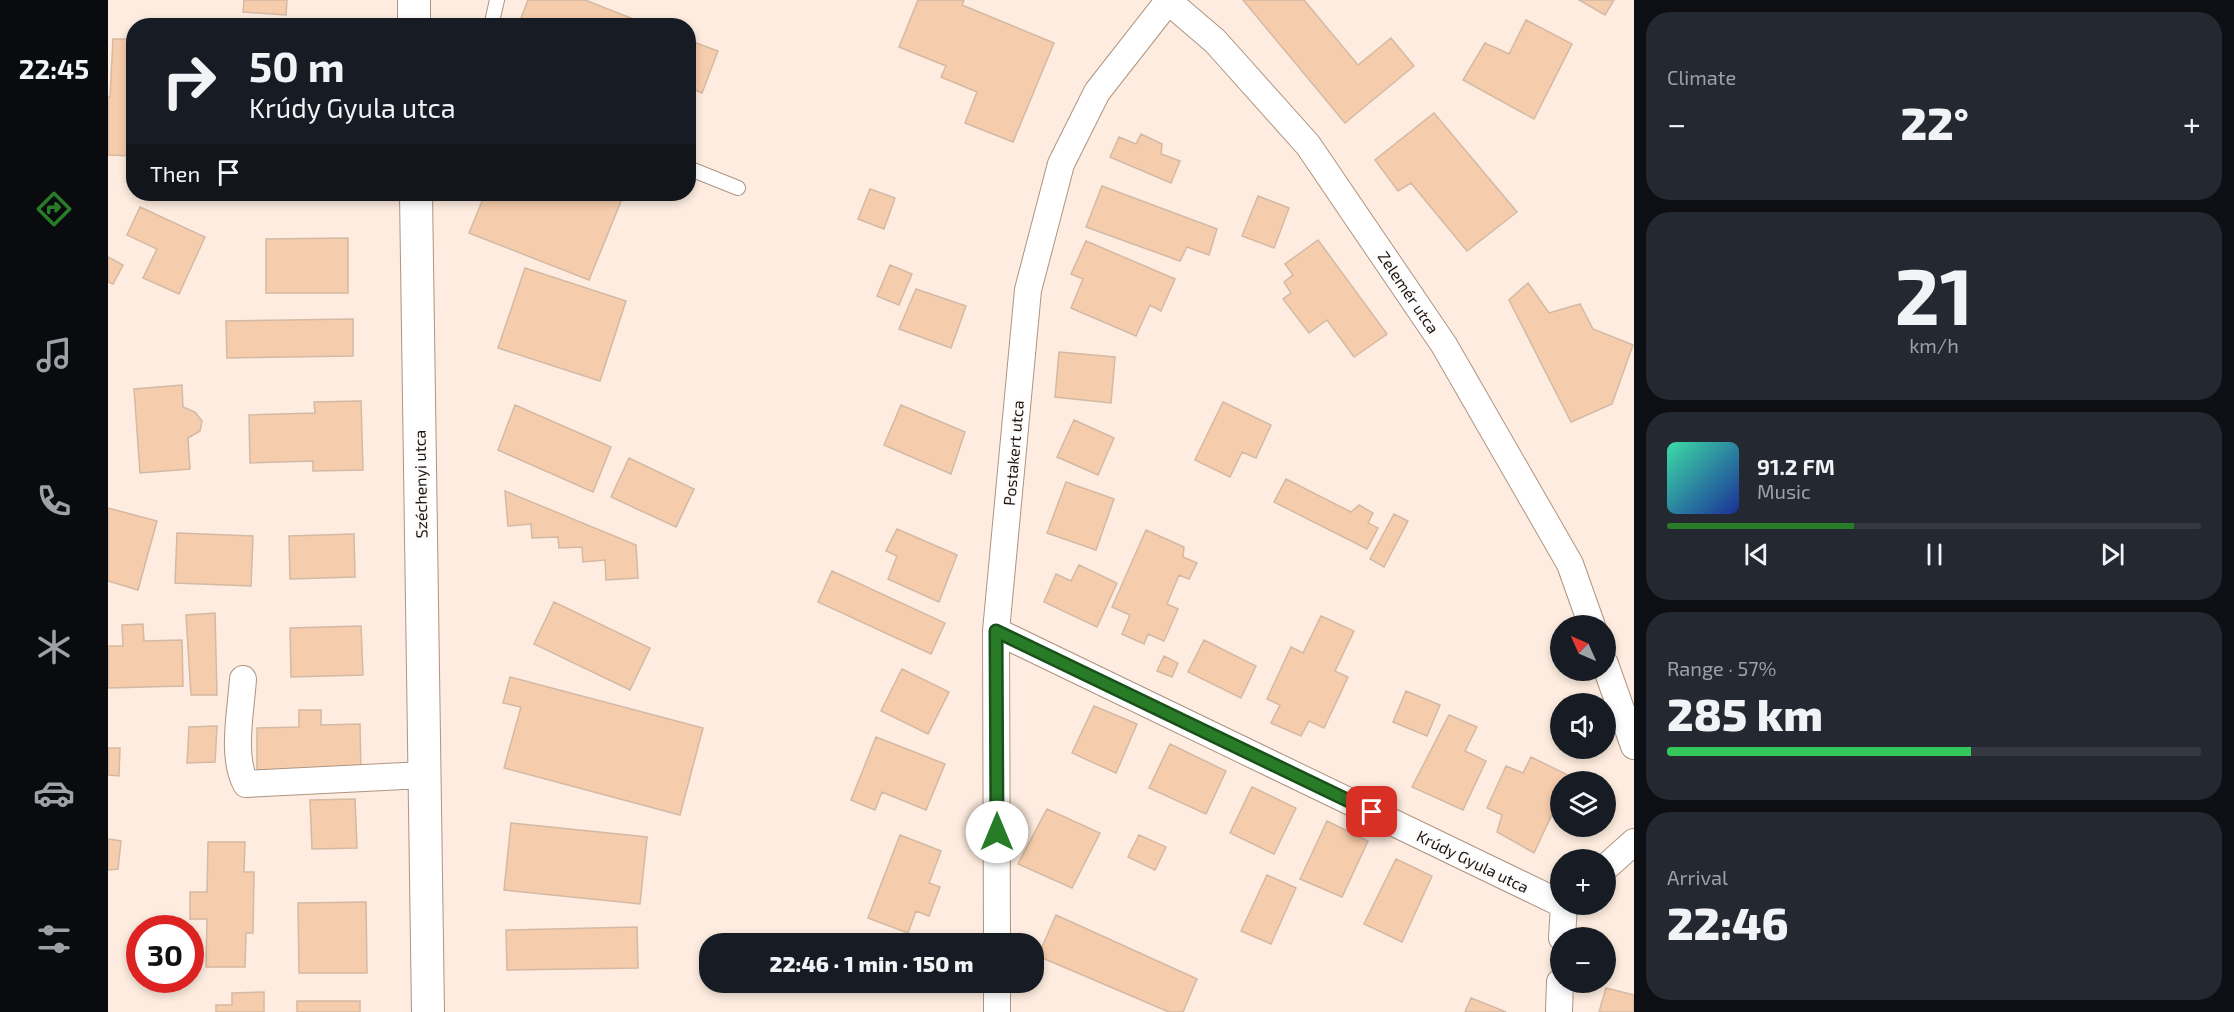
<!DOCTYPE html>
<html lang="en">
<head>
<meta charset="utf-8">
<style>
  body { margin:0; font-family:"Exo 2",sans-serif; background:#242831; color:#f1f3f6; height:100vh; display:flex; flex-direction:column; font-size:22px; white-space:nowrap }
  * { box-sizing:border-box; margin:0 }
  p { font-size:20px; color:#9ea1a6 }
  .icon { flex:none; width:33px; height:33px; fill:none; stroke:currentColor; stroke-width:2; stroke-linecap:round; stroke-linejoin:round }
  .map { position:relative; flex:1; overflow:hidden }
  .details { display:flex; flex-direction:column; gap:12px; padding:12px; background:#0d0f14; width:600px }
  .details>* { flex:none }
  .banner { position:absolute; left:18px; top:18px; width:570px; height:183px; border-radius:24px; box-shadow:0 3px 9px #0003; background:#171b24; color:#f1f3f6; overflow:hidden }
  .needle { width:39px; rotate:315deg }
  .fabs { position:absolute; left:1442px; top:615px; display:grid; gap:12px }
  .fabs a { display:grid; place-items:center; width:66px; height:66px; border-radius:50%; background:#171b24; box-shadow:0 3px 9px #0003; font-size:30px }
  .speed { position:absolute; left:18px; top:915px; display:flex; gap:12px; font-size:30px; font-weight:700; text-align:center }
  .speed>* { display:grid; place-content:center; width:78px; height:78px; border-radius:50%; background:#171b24; box-shadow:0 3px 9px #0003; line-height:1 }
  .speed .limit { border:9px solid #d22; background:#fff; color:#111 }
  .pin { position:absolute; display:grid; place-items:center; width:51px; height:51px; color:#fff; margin:-26px; border-radius:12px; box-shadow:0 3px 9px #0006 }
  .me { position:absolute; width:66px; margin:-33px; rotate:0deg; stroke-linejoin:round; filter:drop-shadow(0 0 4px #0008) }
  .turn { display:flex; align-items:center; gap:21px; height:126px; padding:0 24px; font-size:27px }
  .turn .icon { width:78px; height:78px; stroke-width:2.5 }
  .turn b { display:block; font-size:42px; line-height:51px }
  .then { display:flex; align-items:center; height:57px; padding:0 24px; background:#0003; gap:12px; font-size:22px }
  .big { font-size:45px; font-weight:800; line-height:1.1 }
  .details .widget { flex:1; display:flex; flex-direction:column; justify-content:center; gap:9px; min-width:0; padding:0 21px; border-radius:24px; background:#242831 }
  .details .dial { align-items:center; gap:0 }
  .dial b { font-size:78px; line-height:1 }
  .song { display:flex; align-items:center; gap:18px }
  .cover { width:72px; height:72px; border-radius:9px; background:linear-gradient(135deg,hsl(160 70% 55%),hsl(230 70% 35%)) }
  .played { height:6px; border-radius:3px; background:linear-gradient(90deg,#287b27 35%,#363941 35%) }
  .keys { display:flex; justify-content:space-around; direction:ltr }
  .heat { display:flex; justify-content:space-between; align-items:center; font-size:33px; direction:ltr }
  .charge { height:9px; border-radius:4px; background:linear-gradient(90deg,#34c759 57%,#363941 0) }
  .trip { position:absolute; left:591px; top:933px; width:345px; height:60px; border-radius:24px; background:#171b24; box-shadow:0 3px 9px #0003; font-weight:800; line-height:60px; text-align:center }
  main { display:flex; flex:1; min-height:0 }
  .tabs { display:flex; flex-direction:column; width:108px; justify-content:space-around; align-items:center; background:#090b0e; color:#9ea1a6 }
  .tabs .icon { width:42px; height:42px }
  .tabs .selected { color:#287b27 }
  .tabs b { font-size:27px; color:#f1f3f6 }
  .map>svg:first-child { display:block }
  .building { fill:#f6cdac; stroke:#d4b9a4; stroke-width:1.5 }
  .lines { fill:none; stroke-linecap:round; stroke-linejoin:round }
  .service-casing { stroke:#ae9480; stroke-width:16 }
  .minor-casing { stroke:#ae9480; stroke-width:28 }
  .tertiary-casing { stroke:#ae9480; stroke-width:34 }
  .service { stroke:#fff; stroke-width:14 }
  .minor { stroke:#fff; stroke-width:26 }
  .tertiary { stroke:#fff; stroke-width:32 }
  .route-casing { stroke:#1a5019; stroke-width:15 }
  .route { stroke:#287b27; stroke-width:10 }
  .labels { text-anchor:middle; dominant-baseline:central; stroke-width:5; stroke-linejoin:round; paint-order:stroke }
  .street-label { font-size:16px; fill:#211710; stroke:#fcfcfc }
</style>
</head>
<body>
<main>
<nav class="tabs">
<b>22:45</b>
<svg class="icon selected" aria-label="directions" viewBox="0 0 24 24"><path d="M12 3l9 9-9 9-9-9zM9 14v-3h6M13 9l2 2-2 2"/></svg>
<svg class="icon" aria-label="music" viewBox="0 0 24 24"><path d="M9 18V5l10-2v13"/><circle cx="6" cy="18" r="3"/><circle cx="16" cy="16" r="3"/></svg>
<svg class="icon" aria-label="phone" viewBox="0 0 24 24"><path d="M5 4h4l2 5-3 2q2 4 5 5l2-3 5 2v4C11 20 4 13 5 4z"/></svg>
<svg class="icon" aria-label="climate" viewBox="0 0 24 24"><path d="M12 3v18M4 7l16 10M4 17L20 7"/></svg>
<svg class="icon" aria-label="car" viewBox="0 0 24 24"><path d="M5 17H2v-5l4-1 3-4h7l3 4 3 1v5h-3M9 17h6M6 11h13"/><circle cx="7" cy="17" r="2"/><circle cx="17" cy="17" r="2"/></svg>
<svg class="icon" aria-label="filters" viewBox="0 0 24 24"><path d="M4 7h16M4 17h16"/><circle cx="9" cy="7" r="2"/><circle cx="15" cy="17" r="2"/></svg>
</nav>
<div class="map">
<svg width="1526" height="1012" viewBox="0 0 1526 1012">
  <rect width="100%" height="100%" fill="#fdecdf"/>
  <path class="building" d="M136,0H179L178,15L135,12Z
    M420,0H477L543,26H410Z
    M810,0H856L854,5L946,43L905,142L857,123L869,92L833,77L838,66L791,47Z
    M1135,0H1196L1250,65L1283,38L1306,66L1237,123Z
    M1471,0H1506L1497,15Z
    M1418,20L1464,44L1426,119L1355,80L1377,43L1401,54Z
    M5,39H26V156L0,155V97H2Z
    M580,40L610,51L594,93L580,87Z
    M1326,113L1409,212L1359,251L1303,183L1290,191L1267,160Z
    M1033,134L1054,144L1053,154L1072,161L1063,183L1002,157L1011,137L1028,144Z
    M994,186L1109,229L1101,255L1079,247L1072,261L978,227Z
    M762,189L787,198L776,229L750,219Z
    M377,194H516L481,280L361,233Z
    M1150,196L1181,208L1166,248L1134,236Z
    M32,207L97,237L71,294L35,278L49,249L19,235Z
    M240,238V293H158V239Z
    M1210,240L1279,334L1246,357L1219,320L1201,333L1175,299L1183,293L1176,282L1185,275L1177,264Z
    M978,241L1067,279L1053,311L1042,305L1028,336L963,308L975,279L963,274Z
    M0,257L15,265L5,284L0,282Z
    M782,265L804,274L791,305L769,296Z
    M417,268L518,301L492,381L390,348Z
    M1420,283L1441,313L1472,304L1485,329L1525,345L1504,404L1463,422L1401,300Z
    M808,289L858,306L843,348L791,329Z
    M245,319V356L119,358L118,321Z
    M951,352L1007,357L1003,403L947,397Z
    M74,385L75,407L87,412L94,421L92,431L80,438L82,469L32,473L26,389Z
    M253,401L255,470L205,471V461L142,463L141,415L207,413L206,402Z
    M1115,402L1163,425L1148,458L1134,452L1122,477L1087,460Z
    M407,405L503,447L485,492L390,450Z
    M793,405L857,432L843,474L776,445Z
    M966,420L1006,438L990,475L949,457Z
    M521,458L586,489L568,527L503,497Z
    M1178,479L1243,512L1251,505L1265,513L1260,523L1270,528L1259,549L1166,502Z
    M958,482L1006,499L988,550L939,533Z
    M397,491L528,545L530,578L498,580L497,560L475,562L474,547L451,548L450,537L424,538L423,524L400,526Z
    M0,508L49,521L30,590L0,581Z
    M1286,514L1300,521L1276,567L1262,559Z
    M789,529L849,555L831,602L780,579L789,556L778,551Z
    M1038,530L1076,547L1075,557L1089,563L1081,579L1071,575L1059,604L1070,609L1056,641L1040,634L1036,644L1014,634L1022,615L1004,607Z
    M69,533L145,536L143,586L67,583Z
    M246,534L247,577L182,579L181,536Z
    M971,565L1009,583L989,627L936,602L948,574L963,581Z
    M724,571L837,623L823,654L710,602Z
    M446,602L542,648L522,690L426,644Z
    M107,613L109,695H83L78,615Z
    M1213,616L1246,631L1227,671L1240,677L1216,728L1201,721L1193,736L1163,723L1172,705L1159,699L1183,647L1195,653Z
    M35,624L36,641L74,640L75,686L0,688V646H15L14,625Z
    M253,626L255,675L183,677L182,628Z
    M1096,640L1148,666L1133,698L1080,672Z
    M1056,656L1070,663L1064,677L1049,671Z
    M794,669L841,692L820,734L773,711Z
    M402,677L595,728L572,815L396,768L413,707L395,703Z
    M1298,691L1332,705L1319,736L1285,722Z
    M986,706L1029,724L1008,773L964,753Z
    M191,710H213V725L252,724L253,772L149,773V728L191,727Z
    M1341,715L1369,727L1357,751L1378,761L1355,810L1304,787Z
    M109,726L107,762L79,763L81,727Z
    M768,737L837,764L818,810L774,792L767,810L743,800Z
    M1062,744L1118,771L1098,814L1041,788Z
    M0,748H12L11,776L0,775Z
    M1423,757L1462,776L1459,782H1452V797L1426,853L1389,832L1394,815L1379,808L1398,766L1415,773Z
    M1144,787L1188,808L1166,854L1122,833Z
    M247,799L249,848L204,849L202,800Z
    M939,809L992,833L964,888L910,864Z
    M1219,821L1260,841L1234,897L1192,879Z
    M403,823L539,837L532,904L396,890Z
    M792,835L833,851L821,883L832,887L821,916L808,911L800,933L760,918Z
    M1031,835L1058,847L1047,870L1020,857Z
    M0,839L13,841L10,869L0,870Z
    M100,842H137L136,872H146L145,933H138L137,967H98L99,919H82V892H99Z
    M1288,859L1324,876L1294,942L1256,924Z
    M1159,875L1188,888L1163,944L1133,931Z
    M258,902L259,973H191L190,903Z
    M948,915L1089,979L1075,1012H1061L930,956Z
    M529,927L530,968L399,970L398,930Z
    M1498,988L1526,995V1012H1491Z
    M156,992V1012H108V1005H124V993Z
    M1363,998L1398,1012H1357Z
    M189,1001H252V1012H189Z"/>
  <g class="lines">
    <defs>
      <path id="service" d="M383,26L389,0
        M580,168L630,188"/>
      <path id="minor" d="M1059,0L1107,41L1200,145L1336,345L1462,564L1484,626
        M888,631L1452,903
        M1497,664L1526,746
        M135,679C133,711 123,756 138,784L316,775
        M1497,868L1526,842
        M1454,938L1456,904
        M889,944L888,631L920,290L953,164L989,92L1061,0
        M889,982V1012
        M1451,1012L1452,982"/>
      <path id="tertiary" d="M306,0V26
        M308,194L320,1012"/>
    </defs>
    <use href="#service" class="service-casing"/>
    <use href="#minor" class="minor-casing"/>
    <use href="#tertiary" class="tertiary-casing"/>
    <use href="#service" class="service"/>
    <use href="#minor" class="minor"/>
    <use href="#tertiary" class="tertiary"/>
  </g>
  <g class="lines">
    <defs>
      <path id="route" d="M889,832L888,631L1264,812"/>
    </defs>
    <use href="#route" class="route-casing"/>
    <use href="#route" class="route"/>
  </g>
  <g class="labels">
    <g class="street-label">
      <text transform="translate(1301 292) rotate(56)">Zelemér utca</text>
      <text transform="translate(905 453) rotate(-85)">Postakert utca</text>
      <text transform="translate(312 484) rotate(-91)">Széchenyi utca</text>
      <text transform="translate(1365 861) rotate(26)">Krúdy Gyula utca</text>
    </g>
  </g>
</svg>
<div class="fabs">
<a><svg class="needle" viewBox="-14 -14 28 28"><path d="M0-13l5 13h-10z" fill="#e53935"/><path d="M0 13l5-13h-10z" fill="#9ea1a6"/></svg></a>
<a><svg class="icon" aria-label="sound" viewBox="0 0 24 24"><path d="M4 9h4l5-4v14l-5-4H4zM17 9q2 3 0 6"/></svg></a>
<a><svg class="icon" aria-label="layers" viewBox="0 0 24 24"><path d="M12 4l9 5-9 5-9-5zM3 14l9 5 9-5"/></svg></a>
<a>+</a>
<a>−</a>
</div>
<div class="speed"><div class="limit">30</div></div>
<div class="pin" style="left:1264px;top:812px;background:#d93025"><svg class="icon" aria-label="arrive" viewBox="0 0 24 24"><path d="M6 21V4h12l-3 4 3 4H6"/></svg></div>
<svg class="me" style="left:889px;top:832px" viewBox="-20 -20 40 40"><circle r="19" fill="#fff"/><path d="M0-13L10 11 0 6-10 11z" fill="#287b27"/></svg>
<div class="trip">22:46 · 1 min · 150 m</div>
<div class="banner">
<div class="turn"><svg class="icon" aria-label="right" viewBox="0 0 24 24"><path d="M7 20v-9h11M14 6l5 5-5 5"/></svg><div><b>50 m</b>Krúdy Gyula utca</div></div>
<div class="then">Then<svg class="icon" aria-label="arrive" viewBox="0 0 24 24"><path d="M6 21V4h12l-3 4 3 4H6"/></svg></div>
</div>
</div>
<section class="details">
<div class="widget"><p>Climate</p>
<div class="heat"><a>−</a><b class="big">22°</b><a>+</a></div>
</div>
<div class="widget dial"><b>21</b><p>km/h</p></div>
<div class="widget">
<div class="song"><i class="cover"></i><div><b>91.2 FM</b><p>Music</p></div></div>
<div class="played"></div>
<div class="keys"><svg class="icon" aria-label="previous" viewBox="0 0 24 24"><path d="M18 5L8 12l10 7zM5 5v14"/></svg><svg class="icon" aria-label="pause" viewBox="0 0 24 24"><path d="M8 5v14M16 5v14"/></svg><svg class="icon" aria-label="next" viewBox="0 0 24 24"><path d="M6 5l10 7-10 7zM19 5v14"/></svg></div>
</div>
<div class="widget"><p>Range · 57%</p><b class="big">285 km</b><div class="charge"></div></div>
<div class="widget"><p>Arrival</p><b class="big">22:46</b></div>
</section>
</main>
</body>
</html>
